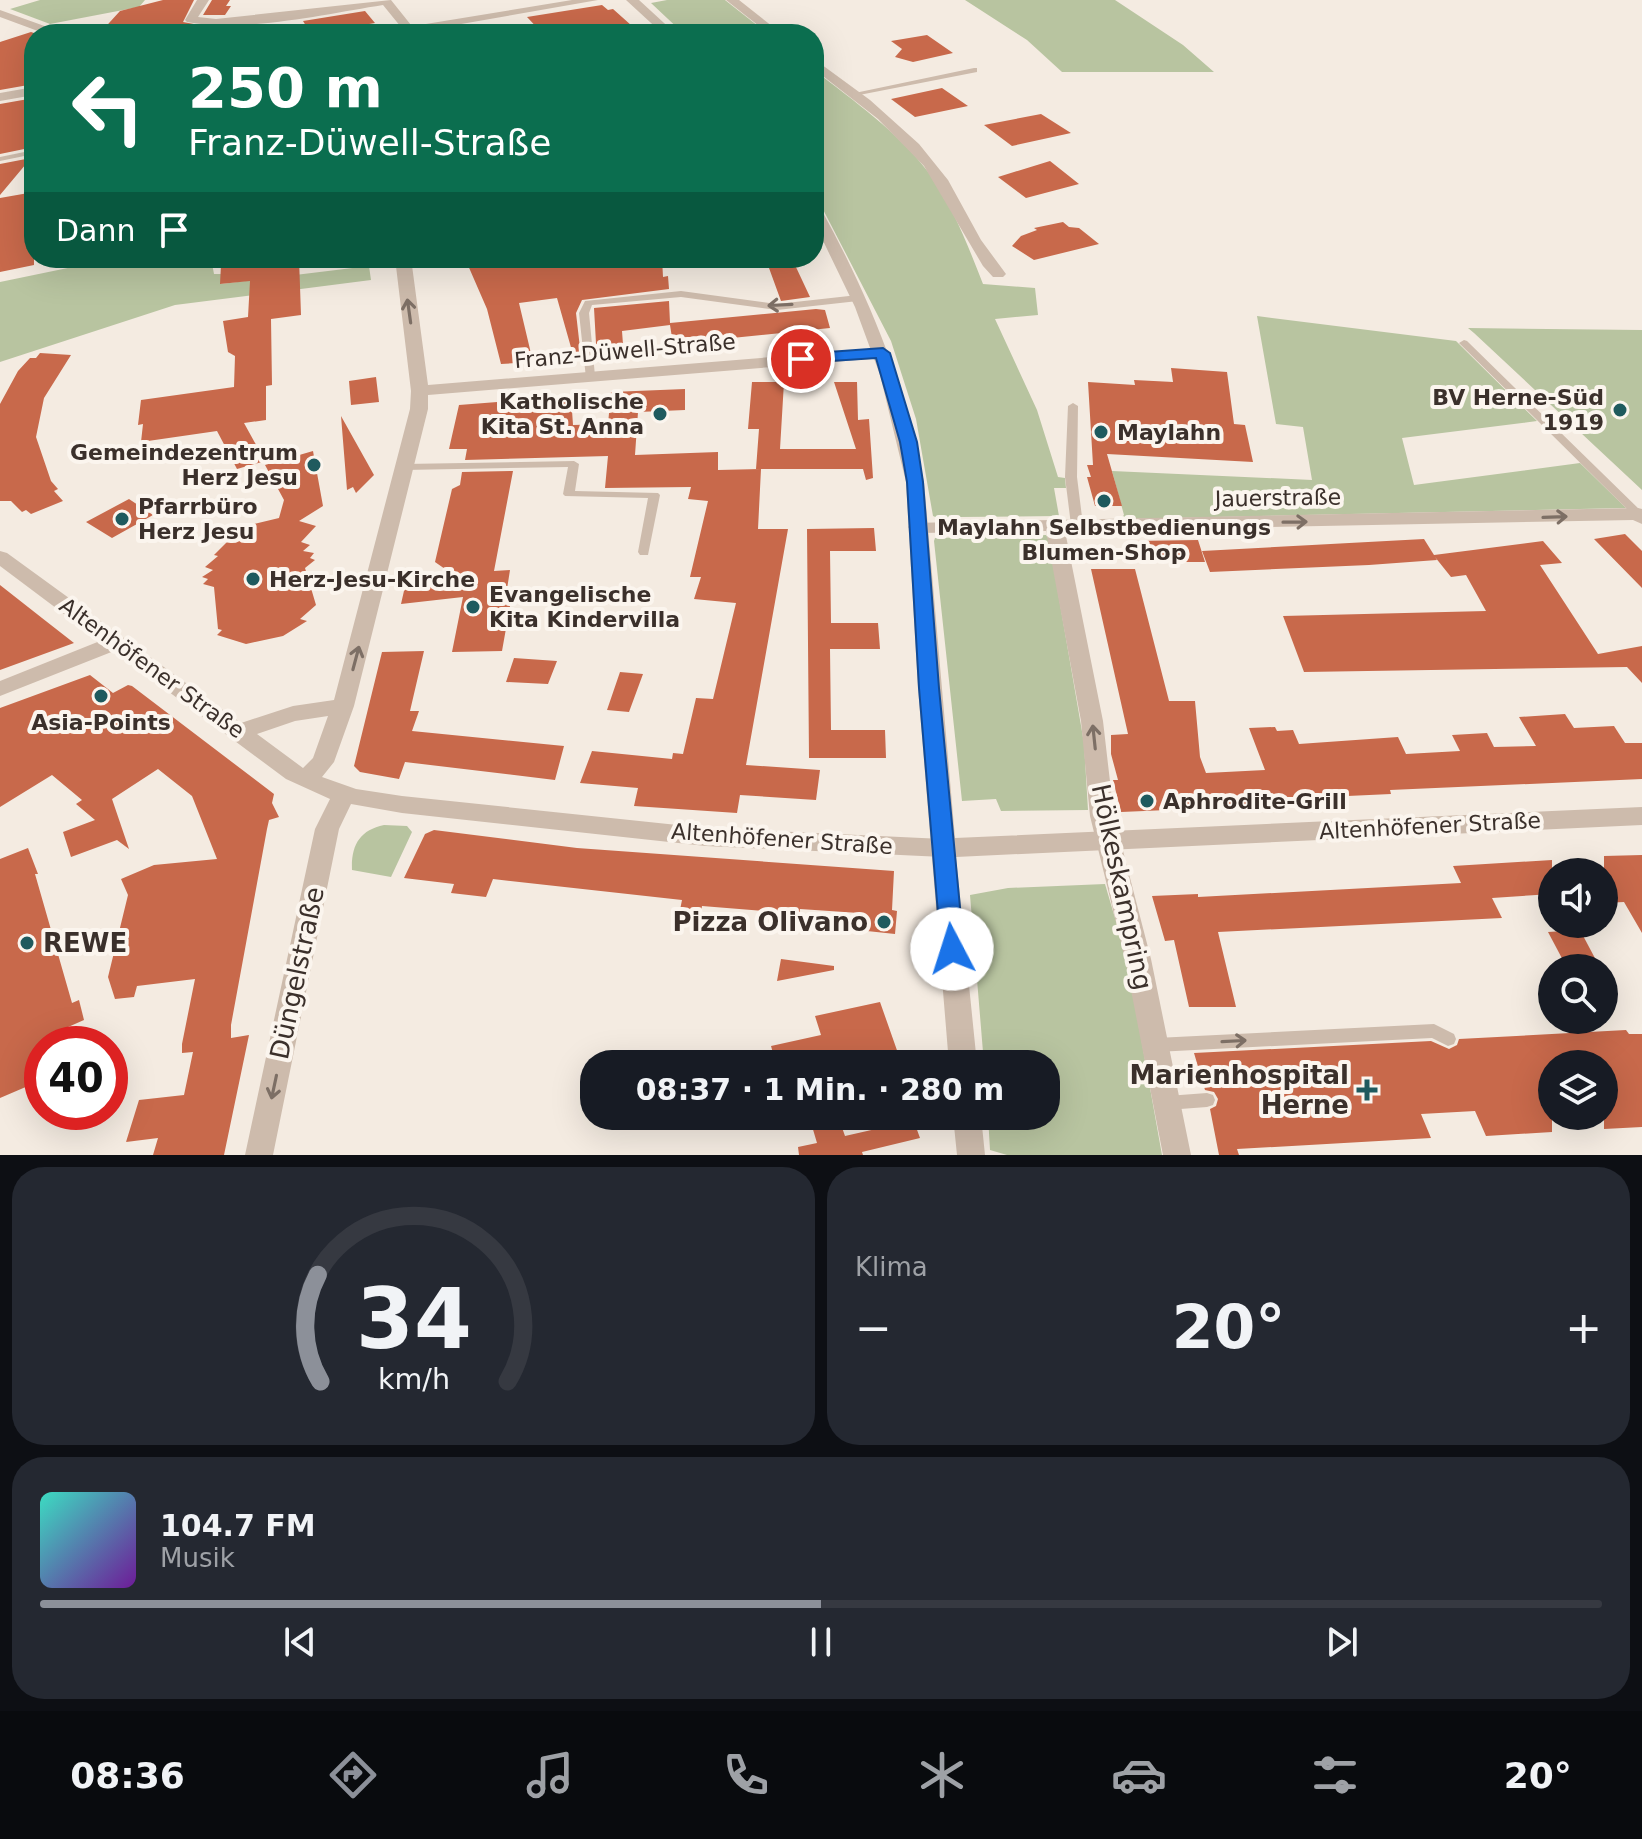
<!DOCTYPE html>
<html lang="de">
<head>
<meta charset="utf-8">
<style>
  body { margin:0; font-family:"DejaVu Sans",sans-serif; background:#242831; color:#f1f3f6; height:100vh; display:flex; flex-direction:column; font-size:30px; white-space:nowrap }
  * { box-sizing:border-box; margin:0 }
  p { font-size:26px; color:#9ea1a6 }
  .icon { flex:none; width:44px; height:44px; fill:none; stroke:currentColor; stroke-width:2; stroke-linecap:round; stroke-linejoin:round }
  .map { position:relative; height:1155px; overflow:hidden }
  .panel { display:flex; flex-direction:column; gap:12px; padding:12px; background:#0d0f14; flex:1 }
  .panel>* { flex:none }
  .top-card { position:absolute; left:24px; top:24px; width:800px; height:244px; border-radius:32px; box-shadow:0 8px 32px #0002; background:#0b6e4f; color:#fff; overflow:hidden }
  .buttons { position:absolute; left:1538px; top:858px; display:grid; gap:16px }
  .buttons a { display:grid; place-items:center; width:80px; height:80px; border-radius:50%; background:#171b24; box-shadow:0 8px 32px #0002; font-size:40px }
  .speed { position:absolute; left:24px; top:1026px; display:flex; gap:16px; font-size:40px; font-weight:700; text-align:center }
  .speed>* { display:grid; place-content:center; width:104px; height:104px; border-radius:50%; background:#171b24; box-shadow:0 8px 32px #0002; line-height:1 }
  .speed .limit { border:12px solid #d22; background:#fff; color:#111 }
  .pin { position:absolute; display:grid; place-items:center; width:68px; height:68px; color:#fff; margin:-34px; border:4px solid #fff; border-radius:50%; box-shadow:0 2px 8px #0007 }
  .me { position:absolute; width:88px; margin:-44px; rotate:355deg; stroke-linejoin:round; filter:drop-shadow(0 0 6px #0008) }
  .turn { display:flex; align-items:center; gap:28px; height:168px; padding:0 32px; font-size:36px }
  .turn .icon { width:104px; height:104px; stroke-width:2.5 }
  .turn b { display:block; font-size:56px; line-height:68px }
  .then { display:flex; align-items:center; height:76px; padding:0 32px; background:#0003; gap:16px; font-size:30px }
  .big { font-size:60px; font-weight:700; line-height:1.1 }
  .panel .card { flex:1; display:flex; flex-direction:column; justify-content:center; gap:12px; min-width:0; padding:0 28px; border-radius:32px; background:#242831 }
  .panel .dial { align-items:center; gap:0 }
  .dial svg { height:208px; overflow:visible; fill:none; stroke:#363941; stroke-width:7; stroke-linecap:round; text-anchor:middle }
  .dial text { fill:#f1f3f6; stroke:none }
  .song { display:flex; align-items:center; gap:24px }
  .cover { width:96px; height:96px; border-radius:12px; background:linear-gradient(135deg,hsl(170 70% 55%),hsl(280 70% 35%)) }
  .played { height:8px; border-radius:4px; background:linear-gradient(90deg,#8c9099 50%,#363941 50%) }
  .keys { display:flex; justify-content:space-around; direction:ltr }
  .heat { display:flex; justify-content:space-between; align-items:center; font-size:44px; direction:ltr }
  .panel .tiles { flex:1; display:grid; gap:12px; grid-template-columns:1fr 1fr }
  .card:last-child { grid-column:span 2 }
  .trip { position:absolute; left:580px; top:1050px; width:480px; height:80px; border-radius:32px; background:#171b24; box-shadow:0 8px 32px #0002; font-weight:700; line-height:80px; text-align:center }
  .menu { display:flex; height:128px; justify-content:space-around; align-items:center; background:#090b0e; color:#9ea1a6 }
  .menu .icon { width:56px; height:56px }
  .menu .current { color:#8c9099 }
  .menu b { font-size:36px; color:#f1f3f6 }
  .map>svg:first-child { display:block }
  .green { fill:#b8c4a0 }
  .building { fill:#c8694b }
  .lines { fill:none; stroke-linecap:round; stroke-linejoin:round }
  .service { fill:#cdbbac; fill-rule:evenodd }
  .minor { fill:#cdbbac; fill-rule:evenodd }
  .tertiary { fill:#cdbbac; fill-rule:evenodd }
  .oneway { stroke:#7d6f65 }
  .route { fill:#1a73e8; stroke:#114b97; stroke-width:2 }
  .poi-dot { fill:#1f5a5e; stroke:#fbf5ee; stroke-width:3 }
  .labels { text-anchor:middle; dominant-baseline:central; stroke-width:8; stroke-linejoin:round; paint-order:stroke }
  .street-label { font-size:22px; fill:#3b302b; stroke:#fbf5ee }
  .poi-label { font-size:22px; font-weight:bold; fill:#3b302b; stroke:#fbf5ee; text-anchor:start }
  .near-street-label { font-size:26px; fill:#3b302b; stroke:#fbf5ee }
  .near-poi-label { font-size:26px; font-weight:bold; fill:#3b302b; stroke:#fbf5ee; text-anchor:end }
</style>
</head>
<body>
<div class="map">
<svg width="1642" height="1155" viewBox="0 0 1642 1155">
  <rect width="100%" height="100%" fill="#f4ebe1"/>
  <path class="green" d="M40,0H145L139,7L50,24L10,9Z
    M667,0H725L768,34H684L651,3Z
    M965,0H1115L1183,45L1214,72H1062L1027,40Z
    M814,70C854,101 898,132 929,173C953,206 968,246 983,284L1035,288L1038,315L995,319L1037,410L1058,477L1065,478L1066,488H1054L1059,516L958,517L947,522L933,516L916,419L891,341L814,192Z
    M116,258L125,259V265L180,258H211L214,274H221V284L369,266L371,280L175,305L0,362V282Z
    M1257,316L1456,341L1537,421L1402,438L1414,485L1580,463L1626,508L1120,519L1124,515L1112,471L1312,480L1303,427L1276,424Z
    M1468,328L1642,330V490L1474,333Z
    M1046,535L1049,540L1084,743L1088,810L1001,811L996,799L962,801L934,541L935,538Z
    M384,825L407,826L412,832L391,877L352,870C351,845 360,830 384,825Z
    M1105,884L1127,959L1162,1155H1007L990,1150L988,1116H1046V1064H984L970,895L1008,888Z"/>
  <path class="building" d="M163,0H194L183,22L216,28L212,34H99L120,11Z
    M212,0H230L226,6H231L225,15H203Z
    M602,5L608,10L613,9L641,34H543L527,17Z
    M365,11L375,23L311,34L303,21Z
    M31,32L34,33V84L0,90V42Z
    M927,35L953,53L913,62L895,57L902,49L891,41Z
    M942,88L968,106L915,117L891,99Z
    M34,98V147L0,154V104Z
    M1041,114L1071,133L1012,146L984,125Z
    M31,158L0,195V164Z
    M1050,161L1079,184L1026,198L998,177Z
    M34,192V265L0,272V198Z
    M1063,222L1069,227L1079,228L1099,244L1034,260L1012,246L1021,236L1037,230L1034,228Z
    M280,258H299L301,315L271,319L272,385L266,386V420L244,423L265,461L237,469L217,431L141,442L143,424L138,425L141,400L234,387L235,356L228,352L223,321L248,317L250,281L220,284L221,265Z
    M505,258H662L663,277L668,276L669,289L582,300L576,313L581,357L574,358L557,298L519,303L533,362L501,364L487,309L467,263Z
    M795,265L810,297L781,301L769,268Z
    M669,301L670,323L816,309L825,310L830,328L673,344L670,325L622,331L624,358L597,361L594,308Z
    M40,353L71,355L44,398L36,437L51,481L58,489L54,491L63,501L31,514L26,510L22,512L11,501H0V404L18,371L30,358H36Z
    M1171,368L1227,372L1234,424L1245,425L1253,462L1107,454L1122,506H1095L1087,477H1091L1087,465H1093L1088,382L1135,385L1134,380L1173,382Z
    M376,377L379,402L351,405L349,381Z
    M752,382H784L780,449H856L834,382H857L858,420L869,419L873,478L866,480L863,469H756L759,429H748Z
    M685,389V410L638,412L635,455L718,452V470L761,469L758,529H788L746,765L820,770L816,800L740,795L737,813L634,806L638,788L580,783L592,751L672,759L673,753L683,754L696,698L713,699L736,603L694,599L701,577H690L708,501L688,499L691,487L605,488L608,456L465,460L467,449H449L459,405L571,396L573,425L608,424L611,392Z
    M341,416L374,475L356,493L353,487L347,490Z
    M313,451L323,506L299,521L316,526L301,542L310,545L303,551L314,553L310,558L315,560L305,568L316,605L300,619L307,621L283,636L246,644L217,635L222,630L218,629L214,587L203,584L208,579L202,577L213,570L205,567L218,556L214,555L242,527L279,518L284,500L265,465Z
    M513,471L494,571L510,570L507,589H513L502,651L452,652L463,597L401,604L406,582L468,585L435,562L452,489L460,485L462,472Z
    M129,499L153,515L112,538L86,522Z
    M874,528L876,551H830L831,623H878L880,649H830L831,730H885L886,758H809L807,529Z
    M1625,534L1642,551V588L1594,539Z
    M1424,539L1434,555L1543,541L1562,563L1540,565L1598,654L1642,646V683L1627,667L1304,672L1283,616L1486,611L1466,575L1451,577L1435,557L1437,560L1369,565L1210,572L1202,551Z
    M1198,540L1205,562H1140L1134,541Z
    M1091,569H1135L1169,701H1195L1200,757L1206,773L1265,770L1249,728L1275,727L1277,731L1293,730L1299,744L1398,737L1406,754L1460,751L1452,735L1487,733L1494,747L1536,746L1519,717L1565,714L1574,728L1614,726L1625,743H1642V779L1390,790L1391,794L1304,798L1307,804L1121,812L1113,780H1118L1111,754V735L1128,734Z
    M0,585L42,618L74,643L0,670Z
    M424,651L410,711H419L412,731L564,746L555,780L405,762L399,779L360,772L354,766L382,652Z
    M514,658L557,661L548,684L506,682Z
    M620,672L643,674L629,712L607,710Z
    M90,675L113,693L128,685L132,686L274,794L272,803L279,817L269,820L267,829L231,1025V1038L249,1035L224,1155H153L158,1138L126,1142L139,1100L184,1095L193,1052L182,1053V1044L195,979L137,986L134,997L115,999L108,977L128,895L121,879L154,865L217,859L192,796L158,769L112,799L129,849L117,840L71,857L63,832L95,820L76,804L82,800L52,775L0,807V708Z
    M434,830L577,848L894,871L892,910L897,911L895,934L867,931L868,919L858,918L859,913L800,909L799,914L702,906L699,923L678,920L682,900L493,879L486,897L451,893L454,884L404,878L425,834Z
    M28,848L38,874H35L72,1003L79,1000L84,1020L59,1031L62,1044H42V1080L0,1098V859Z
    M1642,855V933L1624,902L1604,903V856Z
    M1552,860V894L1492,898L1502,918L1218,932L1236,1007H1189L1174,940L1165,941L1152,896L1198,894V897L1461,883L1453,866Z
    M1580,930L1597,962L1565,964L1548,932Z
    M781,959L834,966V970L777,981Z
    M880,1002L899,1056L866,1064H776L771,1046L821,1035L815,1016Z
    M1626,1030L1629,1034H1642V1127L1604,1129V1064H1552V1132L1486,1136L1475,1111L1421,1114L1431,1138L1237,1149L1239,1155H1219L1210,1109L1216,1106L1218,1099L1214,1092L1205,1090L1194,1053L1431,1041L1449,1049L1457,1045L1459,1039Z
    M809,1116H838L845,1136L889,1126L886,1116H912L920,1138L862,1152L863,1155H799L798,1147L817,1143Z"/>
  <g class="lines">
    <path class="service" d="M974,68H977V72L854,96L850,94Z
      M34,150V154L0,161V157Z
      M681,291L777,304L858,295L863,298L858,301L777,310L681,297L592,305L589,313L595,376L594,378H586L579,313L585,301Z
      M1464,340L1467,341L1642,512V516H1634L1461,345L1459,343Z
      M1073,403L1078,406L1077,477L1083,525L1077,528L1071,525L1065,477L1068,406Z
      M574,461L579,464L575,491L658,493L660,495L648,555H640L638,552L648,498L565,496L563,494L568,467L404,470L399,467L404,464Z
      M1434,1024L1454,1034L1456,1039L1454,1044L1448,1046L1432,1038L1156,1052L1150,1050L1148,1045L1150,1040L1156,1038Z
      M1207,1093L1213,1095L1215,1100L1213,1105L1207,1107L1167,1110L1161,1108L1159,1103L1161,1098L1167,1096Z"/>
    <path class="minor" d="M197,0H209L198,17L216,19L391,0L415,30L405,32L383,5C326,14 243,33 187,22L185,20Z
      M726,0H739L782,34H769Z
      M0,10L61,32L63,34H46L0,17Z
      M814,59L870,100L919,144L948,180L981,240L1006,274L1003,277H993L983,266L924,166L878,119L814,69Z
      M395,258H411L428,385L883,348L891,353L883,358L428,395V409L354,706L334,762L322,777L356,789L402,796L706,828L943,839L952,841L955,848L952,855L943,857L706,846L402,813L351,804L339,829L273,1155H245L315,829L330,799L286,779L114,651L0,696V681L100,641L0,566V551L7,553L241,723L293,706L334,700L410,409L411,391ZM328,716L313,758L303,768L257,734L295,721Z
      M1638,508L1642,509V524L1633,520L1065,531L1103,721L1114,816L1151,959L1191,1155H1163L1125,959L1090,816L1081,721L1046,531L918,533L911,531L908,527L911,523Z"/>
    <path class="tertiary" d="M572,0H598L404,34H377L383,31Z
      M626,0H639L676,34H663Z
      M34,87V95L0,101V93Z
      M814,205L821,209C869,296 905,385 924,482L955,838L1642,807V825L956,857L977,1064H949L918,688L906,482L880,375L855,307L814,222Z
      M953,1116H981L985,1155H957Z"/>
  </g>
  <defs><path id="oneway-shaft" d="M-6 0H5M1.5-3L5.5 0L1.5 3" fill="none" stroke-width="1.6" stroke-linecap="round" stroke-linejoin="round" transform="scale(2)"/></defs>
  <g class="oneway">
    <use href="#oneway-shaft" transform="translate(780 305) rotate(177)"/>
    <use href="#oneway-shaft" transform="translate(409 311) rotate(-98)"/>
    <use href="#oneway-shaft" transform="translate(1555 517) rotate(-2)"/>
    <use href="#oneway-shaft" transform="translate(1295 522) rotate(-1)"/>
    <use href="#oneway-shaft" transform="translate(356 658) rotate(-75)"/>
    <use href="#oneway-shaft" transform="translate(1094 737) rotate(-96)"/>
    <use href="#oneway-shaft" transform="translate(1234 1041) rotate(-3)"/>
    <use href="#oneway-shaft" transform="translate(274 1087) rotate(102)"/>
  </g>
  <path class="route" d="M883,348L890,353L917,442L923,482L939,688L964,949L961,955L952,958L944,955L941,949L919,688L907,482L900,442L876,358L801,363L793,359L801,354Z"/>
  <g class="poi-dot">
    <circle cx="1620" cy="410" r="8"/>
    <circle cx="660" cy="414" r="8"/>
    <circle cx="1101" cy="432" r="8"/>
    <circle cx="314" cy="465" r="8"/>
    <circle cx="1104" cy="501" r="8"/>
    <circle cx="122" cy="519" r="8"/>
    <circle cx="253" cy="579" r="8"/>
    <circle cx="473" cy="607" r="8"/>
    <circle cx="101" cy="696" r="8"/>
    <circle cx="1147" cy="801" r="8"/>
    <circle cx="884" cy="922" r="8"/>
    <circle cx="27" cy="943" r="8"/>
    <path d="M1363 1078h8v8h8v8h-8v8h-8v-8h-8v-8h8z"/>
  </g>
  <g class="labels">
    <g class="street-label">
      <text transform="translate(625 351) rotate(-5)">Franz-Düwell-Straße</text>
      <text transform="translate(1278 498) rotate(-1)">Jauerstraße</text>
      <text transform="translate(152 668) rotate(36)">Altenhöfener Straße</text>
      <text transform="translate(1430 826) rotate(-3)">Altenhöfener Straße</text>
      <text transform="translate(782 839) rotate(4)">Altenhöfener Straße</text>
    </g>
    <g class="poi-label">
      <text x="1604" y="397" text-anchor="end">BV Herne-Süd<tspan x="1604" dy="25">1919</tspan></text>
      <text x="644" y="401" text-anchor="end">Katholische<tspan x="644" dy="25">Kita St. Anna</tspan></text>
      <text x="1117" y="432">Maylahn</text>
      <text x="298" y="452" text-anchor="end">Gemeindezentrum<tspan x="298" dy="25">Herz Jesu</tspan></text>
      <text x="138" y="506">Pfarrbüro<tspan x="138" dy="25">Herz Jesu</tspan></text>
      <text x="1104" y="527" text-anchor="middle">Maylahn Selbstbedienungs<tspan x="1104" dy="25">Blumen-Shop</tspan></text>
      <text x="269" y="579">Herz-Jesu-Kirche</text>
      <text x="489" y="594">Evangelische<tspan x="489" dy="25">Kita Kindervilla</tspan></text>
      <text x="101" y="722" text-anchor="middle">Asia-Points</text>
      <text x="1163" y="801">Aphrodite-Grill</text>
    </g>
    <g class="near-street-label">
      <text transform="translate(1122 887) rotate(78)">Hölkeskampring</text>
      <text transform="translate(297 973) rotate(-78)">Düngelstraße</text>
    </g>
    <g class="near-poi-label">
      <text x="868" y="922">Pizza Olivano</text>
      <text x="43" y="943" text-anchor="start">REWE</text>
      <text x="1349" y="1075">Marienhospital<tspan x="1349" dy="30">Herne</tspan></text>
    </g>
  </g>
</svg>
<div class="buttons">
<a><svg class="icon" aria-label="sound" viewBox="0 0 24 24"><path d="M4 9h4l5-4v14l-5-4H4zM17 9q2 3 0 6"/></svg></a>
<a><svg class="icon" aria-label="search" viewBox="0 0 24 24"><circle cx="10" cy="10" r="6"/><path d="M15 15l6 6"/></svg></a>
<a><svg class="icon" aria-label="layers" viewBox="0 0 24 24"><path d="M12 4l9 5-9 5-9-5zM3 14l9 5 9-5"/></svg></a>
</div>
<div class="speed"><div class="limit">40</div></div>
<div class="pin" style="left:801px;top:359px;background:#d93025"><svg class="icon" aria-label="arrive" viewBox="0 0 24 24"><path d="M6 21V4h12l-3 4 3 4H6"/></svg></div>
<svg class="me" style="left:952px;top:949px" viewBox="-20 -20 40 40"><circle r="19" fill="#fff"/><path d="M0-13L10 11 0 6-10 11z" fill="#1a73e8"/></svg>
<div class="trip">08:37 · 1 Min. · 280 m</div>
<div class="top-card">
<div class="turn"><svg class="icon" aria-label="left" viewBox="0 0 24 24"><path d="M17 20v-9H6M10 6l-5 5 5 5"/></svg><div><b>250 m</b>Franz-Düwell-Straße</div></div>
<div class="then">Dann<svg class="icon" aria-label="arrive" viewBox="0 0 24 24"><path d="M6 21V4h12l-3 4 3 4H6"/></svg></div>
</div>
</div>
<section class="panel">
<div class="tiles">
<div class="card dial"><svg viewBox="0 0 100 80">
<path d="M14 69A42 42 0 1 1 86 69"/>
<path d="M14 69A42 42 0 0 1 13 28" stroke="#8c9099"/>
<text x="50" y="56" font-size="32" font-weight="700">34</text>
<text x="50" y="72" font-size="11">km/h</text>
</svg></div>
<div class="card"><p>Klima</p>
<div class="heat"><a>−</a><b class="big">20°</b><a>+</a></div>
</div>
<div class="card">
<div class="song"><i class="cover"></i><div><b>104.7 FM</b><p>Musik</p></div></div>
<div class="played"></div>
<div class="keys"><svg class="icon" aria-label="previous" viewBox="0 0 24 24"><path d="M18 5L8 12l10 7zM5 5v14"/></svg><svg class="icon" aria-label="pause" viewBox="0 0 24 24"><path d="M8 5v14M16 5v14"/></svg><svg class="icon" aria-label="next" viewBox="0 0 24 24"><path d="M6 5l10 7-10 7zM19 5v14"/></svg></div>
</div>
</div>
</section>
<nav class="menu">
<b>08:36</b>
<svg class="icon current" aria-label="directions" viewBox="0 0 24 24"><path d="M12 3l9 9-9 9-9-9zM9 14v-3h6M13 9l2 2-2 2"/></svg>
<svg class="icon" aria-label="music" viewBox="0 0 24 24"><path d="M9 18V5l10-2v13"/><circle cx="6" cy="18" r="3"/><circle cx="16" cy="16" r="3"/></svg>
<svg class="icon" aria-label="phone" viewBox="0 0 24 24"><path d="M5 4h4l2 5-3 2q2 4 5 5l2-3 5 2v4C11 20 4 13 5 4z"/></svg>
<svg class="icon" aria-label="climate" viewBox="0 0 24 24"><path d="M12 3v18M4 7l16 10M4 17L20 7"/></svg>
<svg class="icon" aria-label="car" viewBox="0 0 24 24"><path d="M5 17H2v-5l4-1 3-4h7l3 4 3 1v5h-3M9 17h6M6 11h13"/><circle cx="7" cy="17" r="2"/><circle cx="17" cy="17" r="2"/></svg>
<svg class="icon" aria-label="filters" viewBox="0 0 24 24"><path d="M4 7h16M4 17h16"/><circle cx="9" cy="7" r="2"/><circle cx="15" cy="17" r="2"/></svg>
<b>20°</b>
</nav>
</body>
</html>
